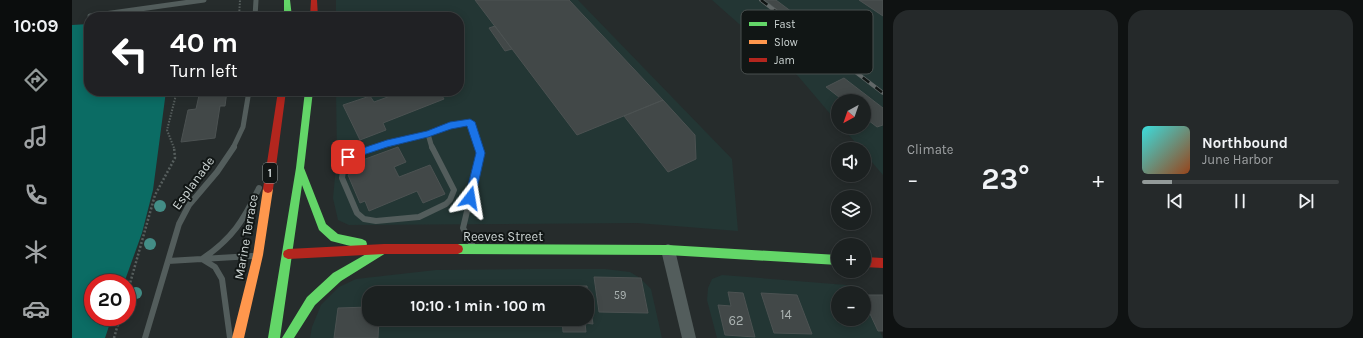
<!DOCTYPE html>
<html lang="en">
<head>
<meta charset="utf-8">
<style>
  body { margin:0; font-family:Karla,sans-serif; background:#25292a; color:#f1f3f6; height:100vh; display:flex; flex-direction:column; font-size:15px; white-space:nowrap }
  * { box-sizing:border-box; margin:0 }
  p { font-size:13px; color:#a0a3a5 }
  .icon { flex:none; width:22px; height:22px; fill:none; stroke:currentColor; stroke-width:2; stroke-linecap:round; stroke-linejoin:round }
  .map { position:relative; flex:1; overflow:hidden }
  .panel { display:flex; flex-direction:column; gap:10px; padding:10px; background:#0f1212; width:480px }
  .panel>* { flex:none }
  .guide { position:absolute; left:12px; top:12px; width:380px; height:84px; border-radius:16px; box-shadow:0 2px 10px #0003,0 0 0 1px #3a3e3f; background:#202124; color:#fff; overflow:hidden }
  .needle { width:26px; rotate:220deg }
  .fabs { position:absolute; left:759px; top:94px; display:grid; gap:8px }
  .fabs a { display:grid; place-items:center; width:40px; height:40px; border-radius:50%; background:#1c2121; box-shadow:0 2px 10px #0003,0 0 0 1px #3a3e3f; font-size:20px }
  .speed { position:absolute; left:12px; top:274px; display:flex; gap:8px; font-size:20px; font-weight:700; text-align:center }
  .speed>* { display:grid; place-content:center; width:52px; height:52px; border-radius:50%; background:#1c2121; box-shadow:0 2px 10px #0003,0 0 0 1px #3a3e3f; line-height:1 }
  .speed .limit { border:6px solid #d22; background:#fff; color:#111 }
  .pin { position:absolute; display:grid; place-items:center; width:34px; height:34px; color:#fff; margin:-17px; border-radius:8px; box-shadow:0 2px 6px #0006 }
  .me { position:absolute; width:44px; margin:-22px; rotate:14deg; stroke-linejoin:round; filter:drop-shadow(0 0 3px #0008) }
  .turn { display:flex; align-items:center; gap:14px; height:84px; padding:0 20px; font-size:18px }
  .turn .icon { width:52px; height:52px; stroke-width:2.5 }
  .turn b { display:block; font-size:28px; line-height:34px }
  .big { font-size:30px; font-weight:700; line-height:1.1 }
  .panel .widget { flex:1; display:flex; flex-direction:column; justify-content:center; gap:6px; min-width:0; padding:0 14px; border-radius:16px; background:#25292a }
  .song { display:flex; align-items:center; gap:12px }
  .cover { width:48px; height:48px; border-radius:6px; background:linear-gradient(135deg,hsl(180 70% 55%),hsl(20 70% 35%)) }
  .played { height:4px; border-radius:2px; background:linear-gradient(90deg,#939a99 15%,#3a3e3f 15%) }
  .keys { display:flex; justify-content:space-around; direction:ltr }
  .heat { display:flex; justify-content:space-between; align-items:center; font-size:22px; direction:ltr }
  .panel .tiles { flex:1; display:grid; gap:10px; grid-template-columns:repeat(2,1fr) }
  .trip { position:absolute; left:290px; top:286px; width:232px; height:40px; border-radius:16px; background:#1c2121; box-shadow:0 2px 10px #0003,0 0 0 1px #3a3e3f; font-weight:700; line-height:40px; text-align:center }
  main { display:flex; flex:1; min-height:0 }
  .tab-bar { display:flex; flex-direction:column; width:72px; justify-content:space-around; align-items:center; background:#0b0d0d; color:#a0a3a5 }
  .tab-bar .icon { width:28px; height:28px }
  .tab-bar .current { color:#939a99 }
  .tab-bar b { font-size:18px; color:#f1f3f6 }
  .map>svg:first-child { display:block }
  .built { fill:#233634; fill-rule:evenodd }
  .water { fill:#0b6c64 }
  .building { fill:#424848; stroke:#4c5252 }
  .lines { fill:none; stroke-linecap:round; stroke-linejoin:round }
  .path-far1 { stroke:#575f5e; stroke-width:2; stroke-dasharray:1.5 1.5; stroke-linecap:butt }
  .path { stroke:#575f5e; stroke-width:2.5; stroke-dasharray:2 2; stroke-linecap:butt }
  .lane-far1 { stroke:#535d5c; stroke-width:5 }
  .lane { stroke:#535d5c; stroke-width:6 }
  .street { fill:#535d5c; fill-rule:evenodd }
  .fast { fill:#63d668; fill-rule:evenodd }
  .slow { fill:#ff974d; fill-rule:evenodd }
  .jam { fill:#b3261e; fill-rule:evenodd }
  .rail-casing { stroke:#626868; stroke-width:4 }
  .rail { stroke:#111615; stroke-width:2.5; stroke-dasharray:8; stroke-linecap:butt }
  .tree { fill:#438d86 }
  .route { fill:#1a73e8; stroke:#114b97 }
  .labels { text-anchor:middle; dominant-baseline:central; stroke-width:4; stroke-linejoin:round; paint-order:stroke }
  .number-label { font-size:11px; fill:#aab2b1 }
  .shield { fill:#111615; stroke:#959c9b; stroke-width:1 }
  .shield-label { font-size:12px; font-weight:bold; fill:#cdd5d4 }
  .street-label { font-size:13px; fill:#cdd5d4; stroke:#111615 }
  .near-number-label { font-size:13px; fill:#aab2b1 }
  .key { fill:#111615; stroke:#494f4e; stroke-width:1 }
  .key-label { font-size:11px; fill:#cdd5d4 }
</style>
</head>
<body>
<main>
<nav class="tab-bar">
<b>10:09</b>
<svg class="icon current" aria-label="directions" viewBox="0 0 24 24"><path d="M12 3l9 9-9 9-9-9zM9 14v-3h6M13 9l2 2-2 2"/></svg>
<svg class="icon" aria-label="music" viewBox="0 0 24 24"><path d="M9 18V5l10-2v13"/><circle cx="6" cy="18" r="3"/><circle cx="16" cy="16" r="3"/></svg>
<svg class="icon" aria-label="phone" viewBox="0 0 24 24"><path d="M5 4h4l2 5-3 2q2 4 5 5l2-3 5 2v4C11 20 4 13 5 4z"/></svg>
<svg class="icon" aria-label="climate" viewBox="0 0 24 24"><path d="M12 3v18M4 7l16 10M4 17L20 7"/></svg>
<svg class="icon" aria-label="car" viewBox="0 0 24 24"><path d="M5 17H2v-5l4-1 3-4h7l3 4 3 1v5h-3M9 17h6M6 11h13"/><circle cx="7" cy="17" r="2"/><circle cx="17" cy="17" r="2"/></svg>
</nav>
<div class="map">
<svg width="811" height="338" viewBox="0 0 811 338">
  <rect width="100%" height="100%" fill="#262c2c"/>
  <path class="built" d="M264,0H506L660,159L666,231L565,223L277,225L266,220L261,198L265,156L264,91H387V17H264Z
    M640,0H811V175L792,153V149H789L770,127H792V101H766V123L726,76Z
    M462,269H533L558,272L568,278L579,289L590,338H238L240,327L249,305L267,287L284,279L364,270ZM297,293H515V319H297Z
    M650,275L787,286L791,293H766V319H792V296L811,338H645L635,300L636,288L640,279Z"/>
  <path class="water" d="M17,24V91H94L81,190L70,233L52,283H21V317H40L33,338H0V25Z"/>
  <path class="building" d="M403,0H497L591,100L505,135Z
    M693,0H704L728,18L719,21Z
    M787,0H811V16Z
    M423,26L440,49L433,51L417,28Z
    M772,78L811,108V125L805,127L792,117V101H772L754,87Z
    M128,91H155L153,106H148L143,138L109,142L116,110L124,109Z
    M332,91H367L372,99L311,123L314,130L288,140L271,105L298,96L302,102Z
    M591,100L623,135L624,159L596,172L552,116Z
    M326,147L334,162L322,167L327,177L358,165L373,194L351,203L345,191L297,211L293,201L288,203L276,175L280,173L277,165Z
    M522,277L569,278L576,313L527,312Z
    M486,286H515L521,324L513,323L514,332H491L490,319H515V293H487Z
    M656,292L671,293L683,337L653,335L646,305L659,306Z
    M689,293L725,295L740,334L702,333Z
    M792,295H811V331H806L792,301Z
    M297,307V319H307L306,338H262L266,308Z"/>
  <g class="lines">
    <path class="path-far1" d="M167,17L168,0
      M102,148L95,130L105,91"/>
    <path class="path" d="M55,294L83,195L103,158L102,147
      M42,338L48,317"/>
    <path class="lane-far1" d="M18,16L132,0
      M183,17L184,0
      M356,134L360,148
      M356,134L378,126L398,122L407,148
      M161,148L171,127L177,91
      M302,148L356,134"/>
    <path class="lane" d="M305,147L276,157L272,163L270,178L285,213L292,219L304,221L347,217L374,204L378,200L382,190L360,147
      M402,248L391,228L409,153L407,147
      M130,259C160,239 172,220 187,188
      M130,259L143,267L150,279L158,338
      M96,261L180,256
      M73,338L107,224L117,205L145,172L162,147"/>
    <path class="street" d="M596,244L601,246L603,250L624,338H610L589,250L591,246Z"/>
    <path class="fast" d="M212,0H218L220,17H212Z
      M233,91H241L232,168L254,224L266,234L290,239L294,241L295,244L294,247L290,249L259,241L247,230L230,185L208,338H196L224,168Z
      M386,244L596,245L766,255V265L596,255L386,254L382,252L381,249L382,246Z
      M310,245L314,247L315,250L314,253L269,281L243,305L222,338H210L235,297L261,273Z"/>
    <path class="slow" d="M196,185L199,186L201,189L191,255L172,338H160L181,255L191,189L193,186Z"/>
    <path class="jam" d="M239,0H245L246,17H238Z
      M206,91H214L201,189L199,192L196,193L193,192L191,189Z
      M312,244H386L390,246L391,249L390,252L386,254H312L216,259L212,257L211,254L212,251L216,249Z
      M792,257L811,258V268L792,267Z"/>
    <defs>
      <path id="rail" d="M689,0L811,93"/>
    </defs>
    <use href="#rail" class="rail-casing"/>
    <use href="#rail" class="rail"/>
  </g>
  <g class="tree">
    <circle cx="88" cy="206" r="6"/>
    <circle cx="78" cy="244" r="6"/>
    <circle cx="64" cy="293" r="6"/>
  </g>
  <path class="route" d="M398,119L403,122L413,153L403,198L401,201L398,202L395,201L393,198L404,153L395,126L379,129L356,137L315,147L276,160L272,157L273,154L315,140L355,131L378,122Z"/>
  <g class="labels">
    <g class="number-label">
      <text x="548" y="295">59</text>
    </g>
    <rect class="shield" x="191" y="163" width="14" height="20" rx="3"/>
    <g class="shield-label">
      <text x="198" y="173">1</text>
    </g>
    <g class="street-label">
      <text transform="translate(121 183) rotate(-54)">Esplanade</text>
      <text x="431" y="236">Reeves Street</text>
      <text transform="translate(174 237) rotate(-80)">Marine Terrace</text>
    </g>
    <g class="near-number-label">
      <text x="714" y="314">14</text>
      <text x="664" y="320">62</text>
    </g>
  </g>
  <rect x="669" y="10" width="132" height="64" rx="6" class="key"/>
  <rect x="677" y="22" width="18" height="4" fill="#63d668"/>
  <rect x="677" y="40" width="18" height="4" fill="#ff974d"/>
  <rect x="677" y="58" width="18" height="4" fill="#b3261e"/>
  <g class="key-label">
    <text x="702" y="28">Fast</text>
    <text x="702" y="46">Slow</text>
    <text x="702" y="64">Jam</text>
  </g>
</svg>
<div class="fabs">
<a><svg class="needle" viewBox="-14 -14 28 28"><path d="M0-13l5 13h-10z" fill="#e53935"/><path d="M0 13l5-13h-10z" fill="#a0a3a5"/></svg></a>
<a><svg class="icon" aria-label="sound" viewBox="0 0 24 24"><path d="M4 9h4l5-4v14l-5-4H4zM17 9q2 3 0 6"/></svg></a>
<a><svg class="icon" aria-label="layers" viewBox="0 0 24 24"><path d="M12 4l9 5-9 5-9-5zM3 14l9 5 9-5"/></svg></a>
<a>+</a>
<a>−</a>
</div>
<div class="speed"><div class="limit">20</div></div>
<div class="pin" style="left:276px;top:157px;background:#d93025"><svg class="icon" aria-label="arrive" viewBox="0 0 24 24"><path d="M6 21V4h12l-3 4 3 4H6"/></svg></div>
<svg class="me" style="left:398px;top:198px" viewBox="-20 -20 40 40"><path d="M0-17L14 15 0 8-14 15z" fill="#1a73e8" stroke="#fff" stroke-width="4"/></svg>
<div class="trip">10:10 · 1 min · 100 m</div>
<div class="guide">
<div class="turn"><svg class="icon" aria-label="left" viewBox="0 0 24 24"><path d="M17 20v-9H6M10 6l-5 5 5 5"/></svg><div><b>40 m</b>Turn left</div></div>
</div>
</div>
<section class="panel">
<div class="tiles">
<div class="widget"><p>Climate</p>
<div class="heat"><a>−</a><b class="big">23°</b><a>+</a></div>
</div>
<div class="widget">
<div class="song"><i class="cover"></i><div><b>Northbound</b><p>June Harbor</p></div></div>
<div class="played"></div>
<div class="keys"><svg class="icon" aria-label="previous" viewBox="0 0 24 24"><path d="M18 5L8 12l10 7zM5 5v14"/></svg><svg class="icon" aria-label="pause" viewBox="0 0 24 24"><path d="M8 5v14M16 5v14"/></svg><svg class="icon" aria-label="next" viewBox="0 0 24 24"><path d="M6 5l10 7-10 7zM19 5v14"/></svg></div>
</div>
</div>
</section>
</main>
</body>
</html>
